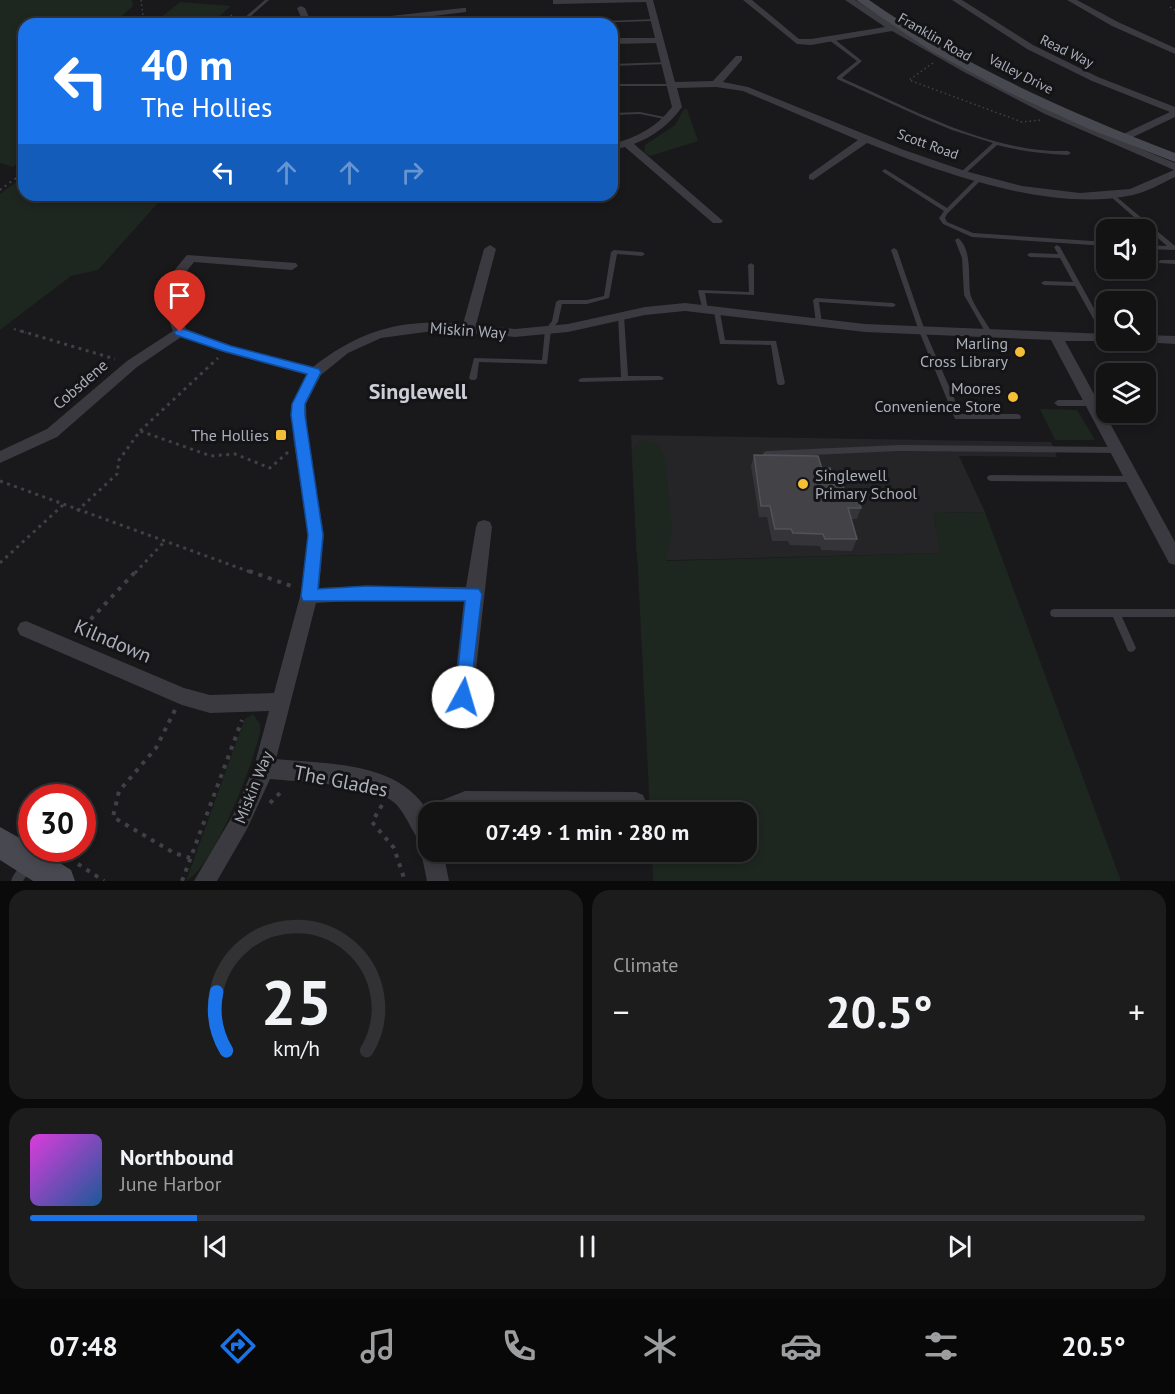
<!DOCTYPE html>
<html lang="en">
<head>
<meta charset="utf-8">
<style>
  body { margin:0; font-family:"PT Sans",sans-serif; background:#1c1c1d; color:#f1f3f6; height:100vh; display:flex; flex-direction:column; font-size:22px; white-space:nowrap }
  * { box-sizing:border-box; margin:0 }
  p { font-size:20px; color:#9d9ea0 }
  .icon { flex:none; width:33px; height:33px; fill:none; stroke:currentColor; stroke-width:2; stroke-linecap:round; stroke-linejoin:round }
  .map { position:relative; height:881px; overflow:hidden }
  .sheet { display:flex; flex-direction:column; gap:9px; padding:9px; background:#0a0a0b; flex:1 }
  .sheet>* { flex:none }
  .banner { position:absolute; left:18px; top:18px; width:600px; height:183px; border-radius:18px; box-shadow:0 3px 9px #0003,0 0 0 2px #323234; background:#1a73e8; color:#fff; overflow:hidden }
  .tools { position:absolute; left:1096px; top:219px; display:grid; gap:12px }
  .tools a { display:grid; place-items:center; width:60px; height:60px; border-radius:12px; background:#131314; box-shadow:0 3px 9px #0003,0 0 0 2px #323234; font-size:30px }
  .speed { position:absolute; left:18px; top:784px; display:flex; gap:12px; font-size:30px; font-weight:700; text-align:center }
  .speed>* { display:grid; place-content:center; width:78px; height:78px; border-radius:50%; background:#131314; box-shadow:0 3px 9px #0003,0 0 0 2px #323234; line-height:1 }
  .speed .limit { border:9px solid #d22; background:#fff; color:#111 }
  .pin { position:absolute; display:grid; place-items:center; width:51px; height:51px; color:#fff; margin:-62px -26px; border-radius:50% 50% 50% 0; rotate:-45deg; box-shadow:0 0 6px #0007 }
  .pin .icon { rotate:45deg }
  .me { position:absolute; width:66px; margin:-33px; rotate:6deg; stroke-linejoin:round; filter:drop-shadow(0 0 4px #0008) }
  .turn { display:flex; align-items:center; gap:21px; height:126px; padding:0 24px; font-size:27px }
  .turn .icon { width:78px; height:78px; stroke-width:2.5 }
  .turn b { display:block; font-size:42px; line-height:51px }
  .lanes { display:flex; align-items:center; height:57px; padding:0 24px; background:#0003; justify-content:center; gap:30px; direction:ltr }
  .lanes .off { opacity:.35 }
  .big { font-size:45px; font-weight:700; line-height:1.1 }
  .sheet .widget { flex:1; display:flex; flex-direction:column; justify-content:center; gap:9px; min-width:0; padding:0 21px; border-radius:18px; background:#1c1c1d }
  .sheet .dial { align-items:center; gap:0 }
  .dial svg { height:156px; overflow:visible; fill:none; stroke:#323234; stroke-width:7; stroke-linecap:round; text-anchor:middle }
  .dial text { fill:#f1f3f6; stroke:none }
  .song { display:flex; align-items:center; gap:18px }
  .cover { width:72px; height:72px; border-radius:9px; background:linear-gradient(135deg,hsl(300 70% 55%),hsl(210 70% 35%)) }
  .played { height:6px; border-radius:3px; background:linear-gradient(90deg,#1a73e8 15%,#323234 15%) }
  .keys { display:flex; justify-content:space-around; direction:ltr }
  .heat { display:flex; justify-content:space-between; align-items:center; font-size:33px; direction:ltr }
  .sheet .tiles { flex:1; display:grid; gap:9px; grid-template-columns:1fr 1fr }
  .widget:last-child { grid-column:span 2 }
  .trip { position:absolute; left:418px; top:802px; width:339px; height:60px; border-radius:18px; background:#131314; box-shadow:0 3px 9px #0003,0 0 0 2px #323234; font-weight:700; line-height:60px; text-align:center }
  .dock { display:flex; height:96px; justify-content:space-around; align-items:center; background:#080808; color:#9d9ea0 }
  .dock .icon { width:42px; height:42px }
  .dock .selected { color:#1a73e8 }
  .dock b { font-size:27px; color:#f1f3f6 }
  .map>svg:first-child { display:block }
  .built { fill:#252528 }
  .green { fill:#1e2620 }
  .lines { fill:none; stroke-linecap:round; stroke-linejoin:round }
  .path-far3 { stroke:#404147; stroke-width:1.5; stroke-dasharray:1.5 3; stroke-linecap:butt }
  .path-far2 { stroke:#404147; stroke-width:2; stroke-dasharray:2 4; stroke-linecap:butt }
  .path-far1 { stroke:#404147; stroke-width:3; stroke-dasharray:3 4.5; stroke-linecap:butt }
  .path { stroke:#404147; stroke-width:4; stroke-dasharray:4 6; stroke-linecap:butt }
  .lane { fill:#3a3a40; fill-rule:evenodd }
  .street { fill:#3a3a40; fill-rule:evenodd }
  .secondary { fill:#484950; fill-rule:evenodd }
  .wall { fill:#353539 }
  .building { fill:#424247; stroke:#525359; stroke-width:1.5 }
  .route { fill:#1a73e8; stroke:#114b97; stroke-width:1.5 }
  .poi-dot { fill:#f5be37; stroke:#141416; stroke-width:2 }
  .labels { text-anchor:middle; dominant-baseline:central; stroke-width:6; stroke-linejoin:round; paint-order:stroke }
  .far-street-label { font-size:14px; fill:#abafbb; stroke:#141416 }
  .street-label { font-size:16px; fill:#abafbb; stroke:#141416 }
  .poi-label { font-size:16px; fill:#abafbb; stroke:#141416; text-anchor:end }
  .near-street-label { font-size:20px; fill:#abafbb; stroke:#141416 }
  .district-label { font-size:22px; font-weight:bold; fill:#ccced7; stroke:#141416 }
</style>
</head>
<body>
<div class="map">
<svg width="1175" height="881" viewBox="0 0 1175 881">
  <rect width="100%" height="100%" fill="#19191b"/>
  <path class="built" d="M631,435L1051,442L1057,457L959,456L985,512L933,513L941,553L637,561Z"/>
  <path class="green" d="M0,0H132L133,6L113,24H24V159L13,167L0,163Z
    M180,2L231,6L210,24H153Z
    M684,109H687L698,141L650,156L644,152L645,145L675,125Z
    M24,176V195H165L98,270L71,276L0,330V194Z
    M1040,409L1077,410L1095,440H1055Z
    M640,440L658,443L665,458L672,528L666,561L941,553L933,513L985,512L1121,881H653L652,852H747V813H650L632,451Z
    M253,714L260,724V733C253,764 214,867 186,881L240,732L245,719Z"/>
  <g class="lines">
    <path class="path-far3" d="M141,0L144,24
      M1170,7L1175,10
      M220,24L232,15
      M933,63L909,80L1022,122L1041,120"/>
    <path class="path-far2" d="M0,190L24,172
      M14,329L26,333"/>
    <path class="path-far1" d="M21,331L115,359
      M140,431L218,358
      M0,481L253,573
      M77,511L117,474L119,460L140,431L211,456L235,454L270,468L288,452
      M0,563L63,505
      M135,573L164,542"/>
    <path class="path" d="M249,571L294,587
      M77,634L136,571
      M175,710L156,748L119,791L113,817L174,853L190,858
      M270,803L284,789
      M382,805L372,822L394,848L405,881
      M78,864L104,881
      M182,881L242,720"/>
    <path class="lane" d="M265,0H269L242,24H237Z
      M656,19L657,20L655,21L552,24L554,23Z
      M829,38H833L862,61L842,78L846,80C907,107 973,143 1040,150C1049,151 1059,151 1068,151L1071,153L1068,155C1044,154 1021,151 997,145L965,174H961V172L993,143L952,130L923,118L837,79V77L857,61L829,40Z
      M669,62V64H667L612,66V64Z
      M612,84H673L675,85L673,86H612Z
      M640,112L669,118L671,119L669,120L640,114L612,115V113Z
      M885,169L947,208L977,178H981V180L947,214L945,218L947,222L973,233L1107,242V246L972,237L943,224L939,218L944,211L883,172L882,171Z
      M1112,193L1175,246V250L1146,249V245L1167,246L1110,196L1109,195Z
      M958,238C972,249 968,275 970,292C971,302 987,323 992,333L991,335H987L964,295L962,258L955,240Z
      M1057,245L1060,247L1107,332V340L1104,338L1075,286L1044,285L1041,283L1044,281L1073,282L1060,258L1030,257L1027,255L1030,253L1058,254L1054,247Z
      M894,248L897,250L925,331L961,414H1017L1020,415L1021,417L1020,419H955L919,331L891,250Z
      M614,250L642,252L645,254L642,256L617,254L609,298L587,304H562L558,322L551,330L547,364L479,362L477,378L475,380H471L469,378L474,358L542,360L545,330L552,321L556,302L559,300H587L604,296L611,252Z
      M1161,260H1175V264L1159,263V261Z
      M751,263L754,265V295L705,293L708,310L705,312L703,311L698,291L699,290L749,292L748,265Z
      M816,298L893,303L896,305L893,307L819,302L822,323L819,325L816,323L813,300Z
      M717,310L720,312L725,340L776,341L785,383L783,385H779L777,383L771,345L720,344L714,312Z
      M621,314L624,316L628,376H660L664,378L662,380L580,382L578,380L582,378L621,377L618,316Z
      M1058,400H1092L1096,403L1092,406H1058L1054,403Z
      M899,445L1117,447L1121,450L1117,453L899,451L767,457L764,456L763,454L764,452L767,451Z
      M991,475L1133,476L1136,477L1137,479L1136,481L1133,482L991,481L988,480L987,478L988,476Z
      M1054,609H1175V617H1122L1136,648L1134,651L1131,652L1128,651L1113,617H1054L1051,616L1050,613L1051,610Z
      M28,861L32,862L33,866L23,881H11C13,874 21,864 28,861Z"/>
    <path class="street" d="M553,0H653L675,82L713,81L736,56H742V60L723,82L748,87L904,150L965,171L1022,186L1080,193L1130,189L1174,170L1045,114L964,72L892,31L811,45L797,44L743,0H752L799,39H811L885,27L845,0H855C957,64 1063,118 1175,163V177C1162,183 1147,192 1133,195C1051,213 942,173 867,143L813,180L809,179V175L858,140L743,91L716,87L677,88L682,107C669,125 654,136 634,144L723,221L721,223H713L625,147L612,150V144C636,138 657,127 672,107L656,43L612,44V38H655L646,2L556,4H553Z
      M952,0H962L1033,45L1098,77L1175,107V117L1127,140H1119V136L1170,112L1092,81L1027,49Z
      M1067,0H1077L1118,22L1175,48V54L1112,26Z
      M301,6L305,8L312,24H304L297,8Z
      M463,8H466V12L366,24H341L345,21Z
      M490,245L496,249L476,325L515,329L568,324L645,307L685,303L865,324L1107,334V340L1112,341H1065L1175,542V565L1169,563L1051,340L865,332L685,311L645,315L568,332L515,337L440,330L381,338L348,353L321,375L306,404L307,436L324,535L319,588L367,586L466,587L476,527L478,522L484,520L490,522L492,527L473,697L470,703L463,706L456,703L453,697L464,601L367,600L316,603L276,759C326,764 394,761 425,807L465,791L636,792L643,795L646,802L643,809L636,812L429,813V852H443L449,881H427L421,852L424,846C413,836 408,817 396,804C376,784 299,782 270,779L247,829L217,881H194L233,815L254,767L269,711L210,713L182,705L20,635L17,629L20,623L26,621L184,688L210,695L274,693L301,593L308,535L293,436L292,404L307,375L223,352L181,337L137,367L57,437L0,463V451L47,429L127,361L173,331C159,294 161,285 187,255L296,263L298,266L292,270L194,262C172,288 173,298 186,329L232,346L313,367C360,330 403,318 463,324L484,249Z
      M1146,335L1175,336V344L1141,342L1140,340H1146Z"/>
    <path class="secondary" d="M856,0H869C964,66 1068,112 1175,153V162L1089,129L1008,92L931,51Z
      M0,827L32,845V849H38L71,870L75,881H33L0,860Z"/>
  </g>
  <path class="wall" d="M754,455L822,469L834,485L844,490L861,508L857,519H851L857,539L852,551L821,550L820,546L790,545L788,541H772L767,517H759L751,466Z"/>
  <path class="building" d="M754,455L818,456L822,469L830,468L834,485H843L844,490H855L861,508H848L857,539H825L823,534L793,533L791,529H775L770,506H761Z"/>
  <path class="route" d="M180,328L231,346L319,369L321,372L305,404V415L323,535L318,589L367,586L479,589L482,594L469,703L463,705L457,703L455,697L465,601H303L301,596L308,535L291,415L292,404L307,374L223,351L176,335L174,332Z"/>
  <g class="poi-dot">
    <circle cx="1020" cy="352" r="6"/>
    <circle cx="1013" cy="397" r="6"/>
    <rect x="275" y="429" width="12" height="12" rx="3"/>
    <circle cx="803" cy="484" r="6"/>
  </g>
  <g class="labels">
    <g class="far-street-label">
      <text transform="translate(935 37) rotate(30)">Franklin Road</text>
      <text transform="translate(1067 51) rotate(26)">Read Way</text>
      <text transform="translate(1021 74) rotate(27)">Valley Drive</text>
      <text transform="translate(928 144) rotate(20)">Scott Road</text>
    </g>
    <g class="street-label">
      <text transform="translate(468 330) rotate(4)">Miskin Way</text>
      <text transform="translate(80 384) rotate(-41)">Cobsdene</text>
      <text transform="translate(253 787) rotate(-68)">Miskin Way</text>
    </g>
    <g class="poi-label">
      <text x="1008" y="343">Marling<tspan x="1008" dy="18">Cross Library</tspan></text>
      <text x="1001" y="388">Moores<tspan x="1001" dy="18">Convenience Store</tspan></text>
      <text x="269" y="435">The Hollies</text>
      <text x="815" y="475" text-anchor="start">Singlewell<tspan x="815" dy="18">Primary School</tspan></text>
    </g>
    <g class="near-street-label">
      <text transform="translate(113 641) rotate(23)">Kilndown</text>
      <text transform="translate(341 781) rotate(11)">The Glades</text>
    </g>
    <g class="district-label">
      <text x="418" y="391">Singlewell</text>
    </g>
  </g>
</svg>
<div class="tools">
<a><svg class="icon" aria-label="sound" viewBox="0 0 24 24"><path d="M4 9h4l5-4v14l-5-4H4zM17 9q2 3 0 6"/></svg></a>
<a><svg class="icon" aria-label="search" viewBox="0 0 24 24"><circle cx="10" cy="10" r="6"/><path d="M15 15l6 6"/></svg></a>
<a><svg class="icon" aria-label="layers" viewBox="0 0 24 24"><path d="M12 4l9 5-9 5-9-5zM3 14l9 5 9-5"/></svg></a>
</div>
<div class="speed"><div class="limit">30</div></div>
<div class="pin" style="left:180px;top:332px;background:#d93025"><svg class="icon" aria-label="arrive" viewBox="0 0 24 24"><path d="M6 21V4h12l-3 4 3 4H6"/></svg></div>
<svg class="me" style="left:463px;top:697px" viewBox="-20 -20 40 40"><circle r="19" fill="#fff"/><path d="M0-13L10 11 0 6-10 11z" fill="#1a73e8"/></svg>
<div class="trip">07:49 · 1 min · 280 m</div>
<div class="banner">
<div class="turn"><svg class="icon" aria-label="left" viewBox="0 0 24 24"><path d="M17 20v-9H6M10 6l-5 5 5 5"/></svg><div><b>40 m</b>The Hollies</div></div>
<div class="lanes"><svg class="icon" aria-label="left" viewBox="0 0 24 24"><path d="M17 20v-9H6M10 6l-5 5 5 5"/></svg><svg class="icon off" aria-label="ahead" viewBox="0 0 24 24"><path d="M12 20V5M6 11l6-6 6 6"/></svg><svg class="icon off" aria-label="ahead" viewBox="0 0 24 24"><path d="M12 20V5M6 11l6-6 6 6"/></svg><svg class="icon off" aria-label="right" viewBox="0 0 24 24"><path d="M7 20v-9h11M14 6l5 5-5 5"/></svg></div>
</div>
</div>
<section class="sheet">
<div class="tiles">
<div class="widget dial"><svg viewBox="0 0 100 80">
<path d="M14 69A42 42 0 1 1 86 69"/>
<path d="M14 69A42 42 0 0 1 9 39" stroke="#1a73e8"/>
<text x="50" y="56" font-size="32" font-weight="700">25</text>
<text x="50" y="72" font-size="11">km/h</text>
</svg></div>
<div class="widget"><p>Climate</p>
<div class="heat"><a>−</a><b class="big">20.5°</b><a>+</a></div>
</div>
<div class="widget">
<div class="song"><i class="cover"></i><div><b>Northbound</b><p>June Harbor</p></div></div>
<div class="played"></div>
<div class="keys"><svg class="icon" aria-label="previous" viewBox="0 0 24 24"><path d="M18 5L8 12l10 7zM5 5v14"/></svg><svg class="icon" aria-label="pause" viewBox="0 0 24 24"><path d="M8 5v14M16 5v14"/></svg><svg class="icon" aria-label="next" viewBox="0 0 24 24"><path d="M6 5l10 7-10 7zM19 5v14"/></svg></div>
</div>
</div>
</section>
<nav class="dock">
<b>07:48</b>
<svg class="icon selected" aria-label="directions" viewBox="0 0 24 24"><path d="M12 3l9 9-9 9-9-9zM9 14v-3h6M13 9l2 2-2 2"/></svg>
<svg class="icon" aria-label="music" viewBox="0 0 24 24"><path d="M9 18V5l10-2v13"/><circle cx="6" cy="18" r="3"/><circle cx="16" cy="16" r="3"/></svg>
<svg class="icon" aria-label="phone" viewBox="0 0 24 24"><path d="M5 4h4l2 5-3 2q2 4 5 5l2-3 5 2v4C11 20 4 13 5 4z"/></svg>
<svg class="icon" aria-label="climate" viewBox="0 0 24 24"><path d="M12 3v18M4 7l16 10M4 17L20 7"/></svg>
<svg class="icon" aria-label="car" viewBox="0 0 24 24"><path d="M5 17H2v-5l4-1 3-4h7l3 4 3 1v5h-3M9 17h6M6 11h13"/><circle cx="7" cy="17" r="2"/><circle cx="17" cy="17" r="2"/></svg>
<svg class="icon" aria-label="filters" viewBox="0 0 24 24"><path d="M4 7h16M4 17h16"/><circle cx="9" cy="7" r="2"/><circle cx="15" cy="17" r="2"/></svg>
<b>20.5°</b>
</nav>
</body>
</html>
